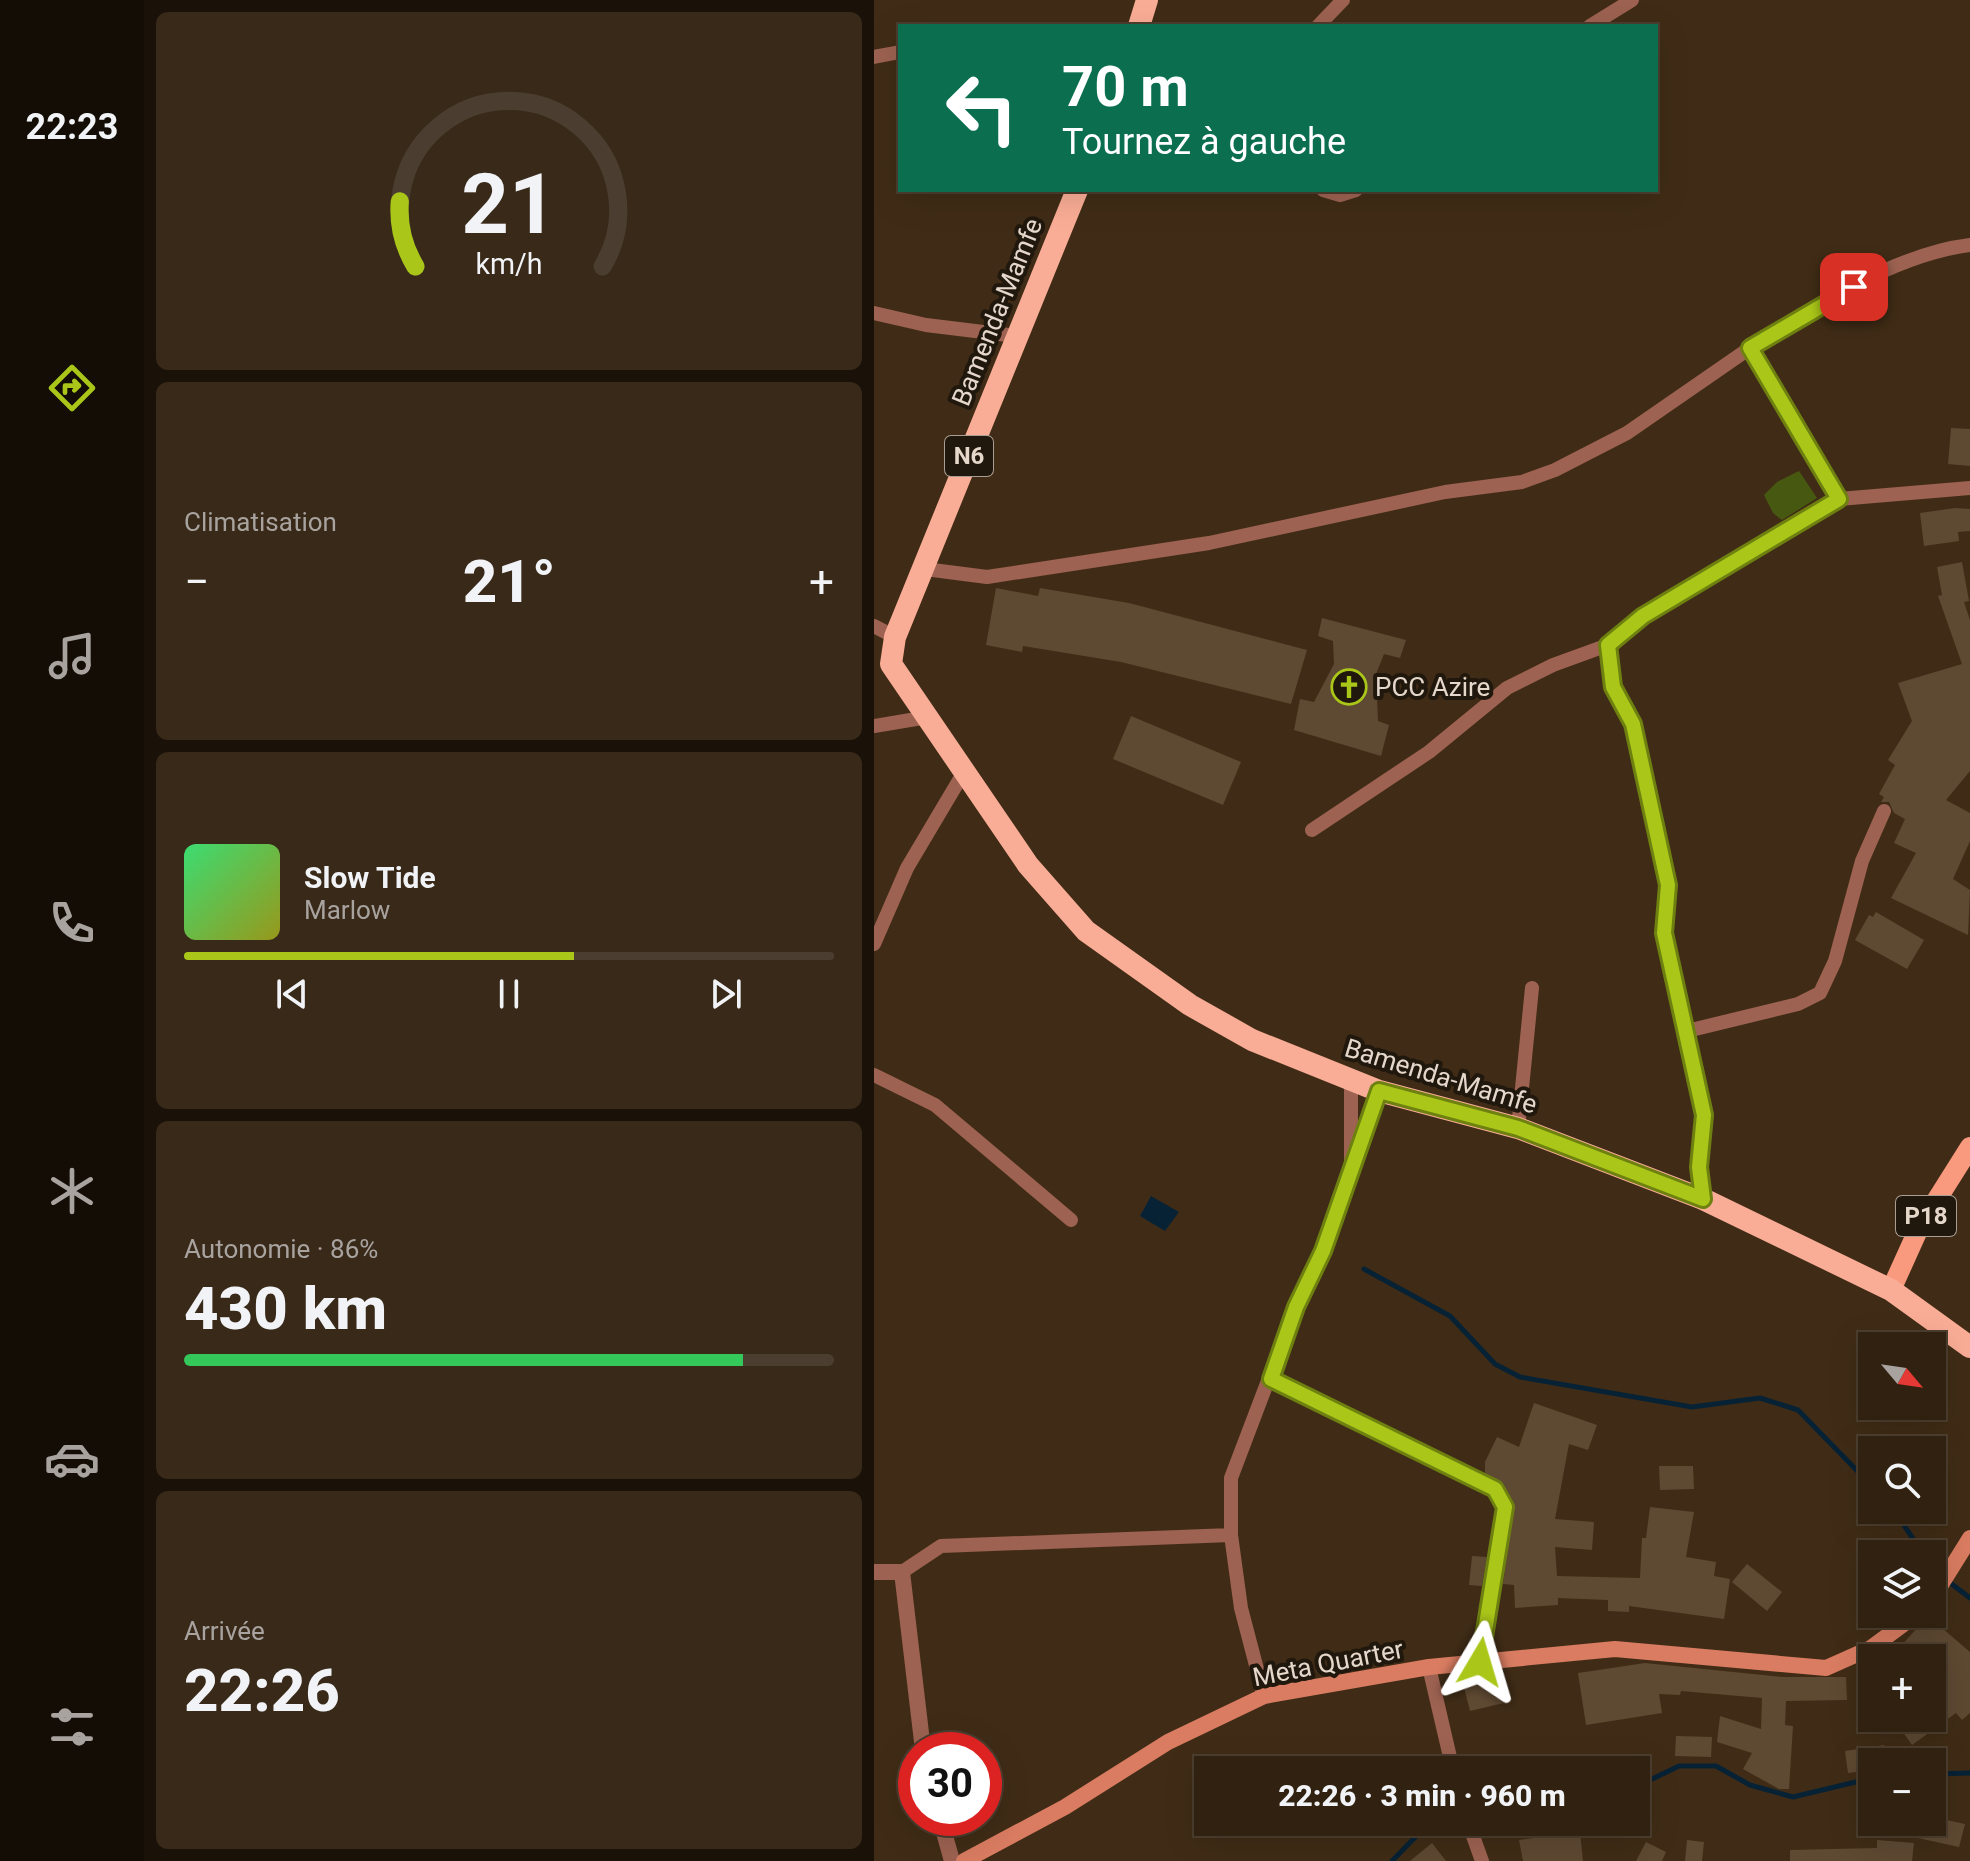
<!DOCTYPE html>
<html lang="fr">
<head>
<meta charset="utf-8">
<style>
  body { margin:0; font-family:Roboto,sans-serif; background:#382919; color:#f1f3f6; height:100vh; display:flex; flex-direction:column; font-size:30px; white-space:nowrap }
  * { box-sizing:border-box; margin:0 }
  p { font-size:26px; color:#a8a39f }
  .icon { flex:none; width:44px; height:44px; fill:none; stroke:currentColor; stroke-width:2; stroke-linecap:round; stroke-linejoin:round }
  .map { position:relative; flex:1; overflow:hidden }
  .details { display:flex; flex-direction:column; gap:12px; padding:12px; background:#1a1209; width:730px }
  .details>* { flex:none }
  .guide { position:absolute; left:24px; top:24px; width:760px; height:168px; border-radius:0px; box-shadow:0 8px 32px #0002,0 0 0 2px #4b3e30; background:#0b6e4f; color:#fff; overflow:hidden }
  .needle { width:52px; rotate:119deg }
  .buttons { position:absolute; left:984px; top:1332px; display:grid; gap:16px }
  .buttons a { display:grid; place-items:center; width:88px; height:88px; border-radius:0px; background:#302110; box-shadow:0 8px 32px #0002,0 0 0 2px #4b3e30; font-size:40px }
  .speed { position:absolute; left:24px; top:1732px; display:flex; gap:16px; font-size:40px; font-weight:700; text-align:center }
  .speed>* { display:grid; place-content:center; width:104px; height:104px; border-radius:50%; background:#302110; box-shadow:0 8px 32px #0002,0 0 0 2px #4b3e30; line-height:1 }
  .speed .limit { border:12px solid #d22; background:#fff; color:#111 }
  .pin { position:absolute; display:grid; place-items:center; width:68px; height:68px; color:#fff; margin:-34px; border-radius:16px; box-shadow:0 4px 12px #0006 }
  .me { position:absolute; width:88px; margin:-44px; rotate:7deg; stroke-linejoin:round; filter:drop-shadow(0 0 6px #0008) }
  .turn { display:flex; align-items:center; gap:28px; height:168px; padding:0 32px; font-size:36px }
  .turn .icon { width:104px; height:104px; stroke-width:2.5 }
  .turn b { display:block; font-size:56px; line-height:68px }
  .big { font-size:60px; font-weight:800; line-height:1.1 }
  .details .widget { flex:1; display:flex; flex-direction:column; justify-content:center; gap:12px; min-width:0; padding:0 28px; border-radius:12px; background:#382919 }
  .details .dial { align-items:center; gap:0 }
  .dial svg { height:208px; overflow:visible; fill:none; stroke:#4b3e30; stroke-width:7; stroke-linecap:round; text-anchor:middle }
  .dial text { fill:#f1f3f6; stroke:none }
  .song { display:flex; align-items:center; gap:24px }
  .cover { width:96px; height:96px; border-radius:12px; background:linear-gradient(135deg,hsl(140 70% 55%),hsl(60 70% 35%)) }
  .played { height:8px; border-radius:4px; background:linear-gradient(90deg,#aac719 60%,#4b3e30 60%) }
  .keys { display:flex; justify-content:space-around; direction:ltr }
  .heat { display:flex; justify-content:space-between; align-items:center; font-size:44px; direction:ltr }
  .charge { height:12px; border-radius:6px; background:linear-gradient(90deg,#34c759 86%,#4b3e30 0) }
  .trip { position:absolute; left:320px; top:1756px; width:456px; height:80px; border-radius:0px; background:#302110; box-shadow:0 8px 32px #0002,0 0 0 2px #4b3e30; font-weight:800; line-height:80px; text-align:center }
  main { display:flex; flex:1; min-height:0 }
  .menu { display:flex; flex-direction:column; width:144px; justify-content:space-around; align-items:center; background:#130d06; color:#a8a39f }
  .menu .icon { width:56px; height:56px }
  .menu .current { color:#aac719 }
  .menu b { font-size:36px; color:#f1f3f6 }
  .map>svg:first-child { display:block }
  .green { fill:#475910 }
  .water { fill:#072235 }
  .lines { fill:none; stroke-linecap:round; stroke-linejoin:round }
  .stream { stroke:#072235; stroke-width:5 }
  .building { fill:#5e4932 }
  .minor { stroke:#9d6251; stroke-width:14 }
  .tertiary { stroke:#9d6251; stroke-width:16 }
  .secondary { stroke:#d97c61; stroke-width:16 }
  .primary { stroke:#f9997d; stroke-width:20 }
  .trunk { stroke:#faad96; stroke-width:22 }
  .route-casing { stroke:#6e8110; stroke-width:20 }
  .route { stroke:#aac719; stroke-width:14 }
  .labels { text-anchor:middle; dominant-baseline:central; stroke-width:8; stroke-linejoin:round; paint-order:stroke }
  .shield { fill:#20170d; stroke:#aa9e92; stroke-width:2 }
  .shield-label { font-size:24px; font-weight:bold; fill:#e5d8cb }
  .street-label { font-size:26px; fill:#e5d8cb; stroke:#20170d }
  .poi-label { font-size:26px; fill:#e5d8cb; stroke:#20170d; text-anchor:start }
</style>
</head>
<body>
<main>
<nav class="menu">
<b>22:23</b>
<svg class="icon current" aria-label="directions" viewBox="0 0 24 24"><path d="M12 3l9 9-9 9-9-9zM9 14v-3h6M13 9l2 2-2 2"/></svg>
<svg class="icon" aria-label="music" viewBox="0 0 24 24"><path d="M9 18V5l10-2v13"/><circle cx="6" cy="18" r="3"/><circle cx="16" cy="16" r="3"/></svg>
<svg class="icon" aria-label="phone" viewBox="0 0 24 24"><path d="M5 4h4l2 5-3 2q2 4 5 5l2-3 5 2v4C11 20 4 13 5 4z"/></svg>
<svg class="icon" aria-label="climate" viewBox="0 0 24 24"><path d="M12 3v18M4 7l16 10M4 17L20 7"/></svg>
<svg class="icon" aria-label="car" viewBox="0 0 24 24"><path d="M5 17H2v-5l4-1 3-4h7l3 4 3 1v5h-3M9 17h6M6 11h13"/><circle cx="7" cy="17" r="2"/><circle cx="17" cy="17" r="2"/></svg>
<svg class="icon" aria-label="filters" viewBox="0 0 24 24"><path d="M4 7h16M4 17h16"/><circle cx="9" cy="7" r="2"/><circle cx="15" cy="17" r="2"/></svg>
</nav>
<section class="details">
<div class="widget dial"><svg viewBox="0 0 100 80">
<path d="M14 69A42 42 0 1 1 86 69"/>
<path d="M14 69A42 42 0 0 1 8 44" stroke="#aac719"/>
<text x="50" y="56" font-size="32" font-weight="700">21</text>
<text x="50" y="72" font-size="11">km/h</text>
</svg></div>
<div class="widget"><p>Climatisation</p>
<div class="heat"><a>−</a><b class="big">21°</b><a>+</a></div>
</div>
<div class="widget">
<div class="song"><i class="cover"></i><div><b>Slow Tide</b><p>Marlow</p></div></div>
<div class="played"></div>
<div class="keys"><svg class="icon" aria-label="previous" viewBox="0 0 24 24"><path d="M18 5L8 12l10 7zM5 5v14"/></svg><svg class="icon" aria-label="pause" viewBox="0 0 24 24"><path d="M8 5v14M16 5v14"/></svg><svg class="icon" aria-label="next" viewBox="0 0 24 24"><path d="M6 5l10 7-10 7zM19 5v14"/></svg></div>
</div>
<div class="widget"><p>Autonomie · 86%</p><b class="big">430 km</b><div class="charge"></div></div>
<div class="widget"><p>Arrivée</p><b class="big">22:26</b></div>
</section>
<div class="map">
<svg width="1096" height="1861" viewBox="0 0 1096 1861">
  <rect width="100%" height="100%" fill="#402c16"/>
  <path class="green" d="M925,471L943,498L908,520L899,513L890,495L903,482Z"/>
  <path class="water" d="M277,1196L305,1212L291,1231L266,1216Z"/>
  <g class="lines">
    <path class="stream" d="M490,1269L576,1316L621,1364L646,1377L818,1407L886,1398L924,1410L998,1486
      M1020,1510L1049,1554
      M1075,1582L1096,1598
      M1058,1774L1096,1773
      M762,1780L774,1781L805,1766H842L876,1785L919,1797L998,1778
      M518,1861L556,1822"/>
  </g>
  <path class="building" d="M1077,428L1096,429V466L1074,464Z
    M1081,508L1096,509V531L1084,532L1085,541L1050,546L1046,513Z
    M1088,562L1095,601L1090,602L1096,620V771L1072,800L1096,813V841L1079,879L1096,890L1094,935L1017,898L1042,853L1020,843L1031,819L1020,813L1015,802H1007L1010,797L1005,794L1021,765L1014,760L1038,721L1024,683L1088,664L1064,596L1068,595L1063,567Z
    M122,588L164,596L166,588L255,603L433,650L417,704L247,662L149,646L148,652L112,645Z
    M448,618L532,640L526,658L510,654L502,674L504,721L515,725L507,756L420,730L426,699L440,702L460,664L459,641L444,636Z
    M257,716L367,762L349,805L239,759Z
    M1002,912L1050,940L1033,969L981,940L995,915L999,917Z
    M660,1403L723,1425L714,1450L695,1444L681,1519L720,1522L718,1550L681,1547L683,1576L766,1578L768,1538H772L776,1507L820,1512L812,1557L842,1562L840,1576L856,1579L850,1619L755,1606V1612L734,1611V1600L684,1598V1605L641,1608L640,1585L629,1584L640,1503L629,1483L611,1473V1462L623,1437L645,1447Z
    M785,1466H819L820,1489L786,1490Z
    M598,1556L613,1557L608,1586L595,1585Z
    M873,1564L908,1592L893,1611L858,1582Z
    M1054,1616L1096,1652V1713L1088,1720L1082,1713L1038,1745L1019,1718H1058V1658H1002L1022,1643L1025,1648Z
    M998,1660V1688L983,1666Z
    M771,1663L909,1677H972L973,1700L912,1701L911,1725L919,1726L915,1789H905L869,1769L878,1753L843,1742L846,1716L887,1729L888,1698L807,1691L806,1695L785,1694L788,1713L712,1725L704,1673Z
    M622,1672L630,1703L596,1711L587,1675Z
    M802,1736L838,1737L837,1757L801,1756Z
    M1010,1745L1013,1762H998V1770L974,1773L971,1751Z
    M628,1755L631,1770H589L588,1763Z
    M1058,1817L1091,1824L1085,1847L1044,1838L1048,1822H1058Z
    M706,1832L709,1861H649L645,1840Z
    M813,1840L830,1842L828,1861H811Z
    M1003,1840L1040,1843L1038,1861H916V1850L1003,1848Z
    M772,1842L792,1852L788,1861H762Z
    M558,1843L572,1861H536Z"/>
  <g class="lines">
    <path class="minor" d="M444,26L469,0
      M716,26L758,0
      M0,57L26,52
      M449,190L466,195L482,190
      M0,313L52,325L142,336
      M876,348C939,307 1021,254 1096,245
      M51,569L113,577L335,543L571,492L648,482L681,470L753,433L876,348L965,499
      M0,626L21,637
      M734,645L739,687L759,724L794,885L790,933L830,1115L825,1167L829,1199
      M0,726L54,717
      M438,830L555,752L633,688L679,665L734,645L769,616L950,507L965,499L1096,488
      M0,944L33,868L90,772
      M809,1032L924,1004L946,993L961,961L988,861L1010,811
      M0,1075L61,1105L197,1220
      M477,1078V1161
      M644,1128L658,988
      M397,1379L621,1489L631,1507L606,1662
      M28,1572L67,1546L357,1535
      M555,1667L579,1770
      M390,1696L367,1608L357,1535V1478L422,1307L449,1251L505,1091
      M594,1822L608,1861"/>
    <path class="tertiary" d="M0,1572H28L49,1750
      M66,1818L78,1861"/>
    <path class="secondary" d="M1058,1599L1096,1538
      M90,1861L191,1807L294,1742L390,1696L555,1667L741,1649L952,1668L997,1648L1043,1614"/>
    <path class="primary" d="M1017,1290L1045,1228L1096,1147"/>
    <path class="trunk" d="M265,26L273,0
      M203,190L21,637L17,664L154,865L212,931L316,1005L378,1040L505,1091L644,1128L829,1199L1017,1290L1096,1347"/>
  </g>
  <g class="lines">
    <defs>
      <path id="route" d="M606,1662L631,1507L621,1489L397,1379L422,1307L449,1251L505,1091L644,1128L829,1199L825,1167L830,1115L790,933L794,885L759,724L739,687L734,645L769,616L965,499L876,348L980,287"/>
    </defs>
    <use href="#route" class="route-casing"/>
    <use href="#route" class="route"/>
  </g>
  <defs>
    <symbol id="church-ring" viewBox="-11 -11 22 22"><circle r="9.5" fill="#20170d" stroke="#aac719" stroke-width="1.5"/><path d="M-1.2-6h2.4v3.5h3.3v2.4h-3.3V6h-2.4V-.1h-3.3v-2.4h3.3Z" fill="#aac719"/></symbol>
  </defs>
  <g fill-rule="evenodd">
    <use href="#church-ring" x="455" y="667" width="40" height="40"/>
  </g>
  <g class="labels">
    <g class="shield">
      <rect x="71" y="436" width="48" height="40" rx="6"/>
      <rect x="1022" y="1196" width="60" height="40" rx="6"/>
    </g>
    <g class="shield-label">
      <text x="95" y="456">N6</text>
      <text x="1052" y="1216">P18</text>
    </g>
    <g class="street-label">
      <text transform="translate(123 312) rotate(-68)">Bamenda-Mamfe</text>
      <text transform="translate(567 1076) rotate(17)">Bamenda-Mamfe</text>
      <text transform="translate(454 1663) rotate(-11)">Meta Quarter</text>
    </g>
    <g class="poi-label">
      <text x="501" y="687">PCC Azire</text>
    </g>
  </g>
</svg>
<div class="buttons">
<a><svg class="needle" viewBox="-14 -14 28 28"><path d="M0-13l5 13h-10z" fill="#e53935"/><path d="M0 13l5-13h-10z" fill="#a8a39f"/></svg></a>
<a><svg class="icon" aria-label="search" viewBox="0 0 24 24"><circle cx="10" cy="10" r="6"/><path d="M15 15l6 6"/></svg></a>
<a><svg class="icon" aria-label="layers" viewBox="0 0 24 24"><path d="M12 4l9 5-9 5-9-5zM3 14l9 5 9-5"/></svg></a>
<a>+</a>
<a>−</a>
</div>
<div class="speed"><div class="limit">30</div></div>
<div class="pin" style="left:980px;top:287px;background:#d93025"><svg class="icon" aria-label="arrive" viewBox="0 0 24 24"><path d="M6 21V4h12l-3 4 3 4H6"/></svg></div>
<svg class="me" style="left:606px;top:1662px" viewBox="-20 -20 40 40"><path d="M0-17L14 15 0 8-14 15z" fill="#aac719" stroke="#fff" stroke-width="4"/></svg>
<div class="trip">22:26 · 3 min · 960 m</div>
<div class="guide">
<div class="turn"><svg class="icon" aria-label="left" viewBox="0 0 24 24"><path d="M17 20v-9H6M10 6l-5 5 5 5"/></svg><div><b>70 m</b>Tournez à gauche</div></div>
</div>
</div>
</main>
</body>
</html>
